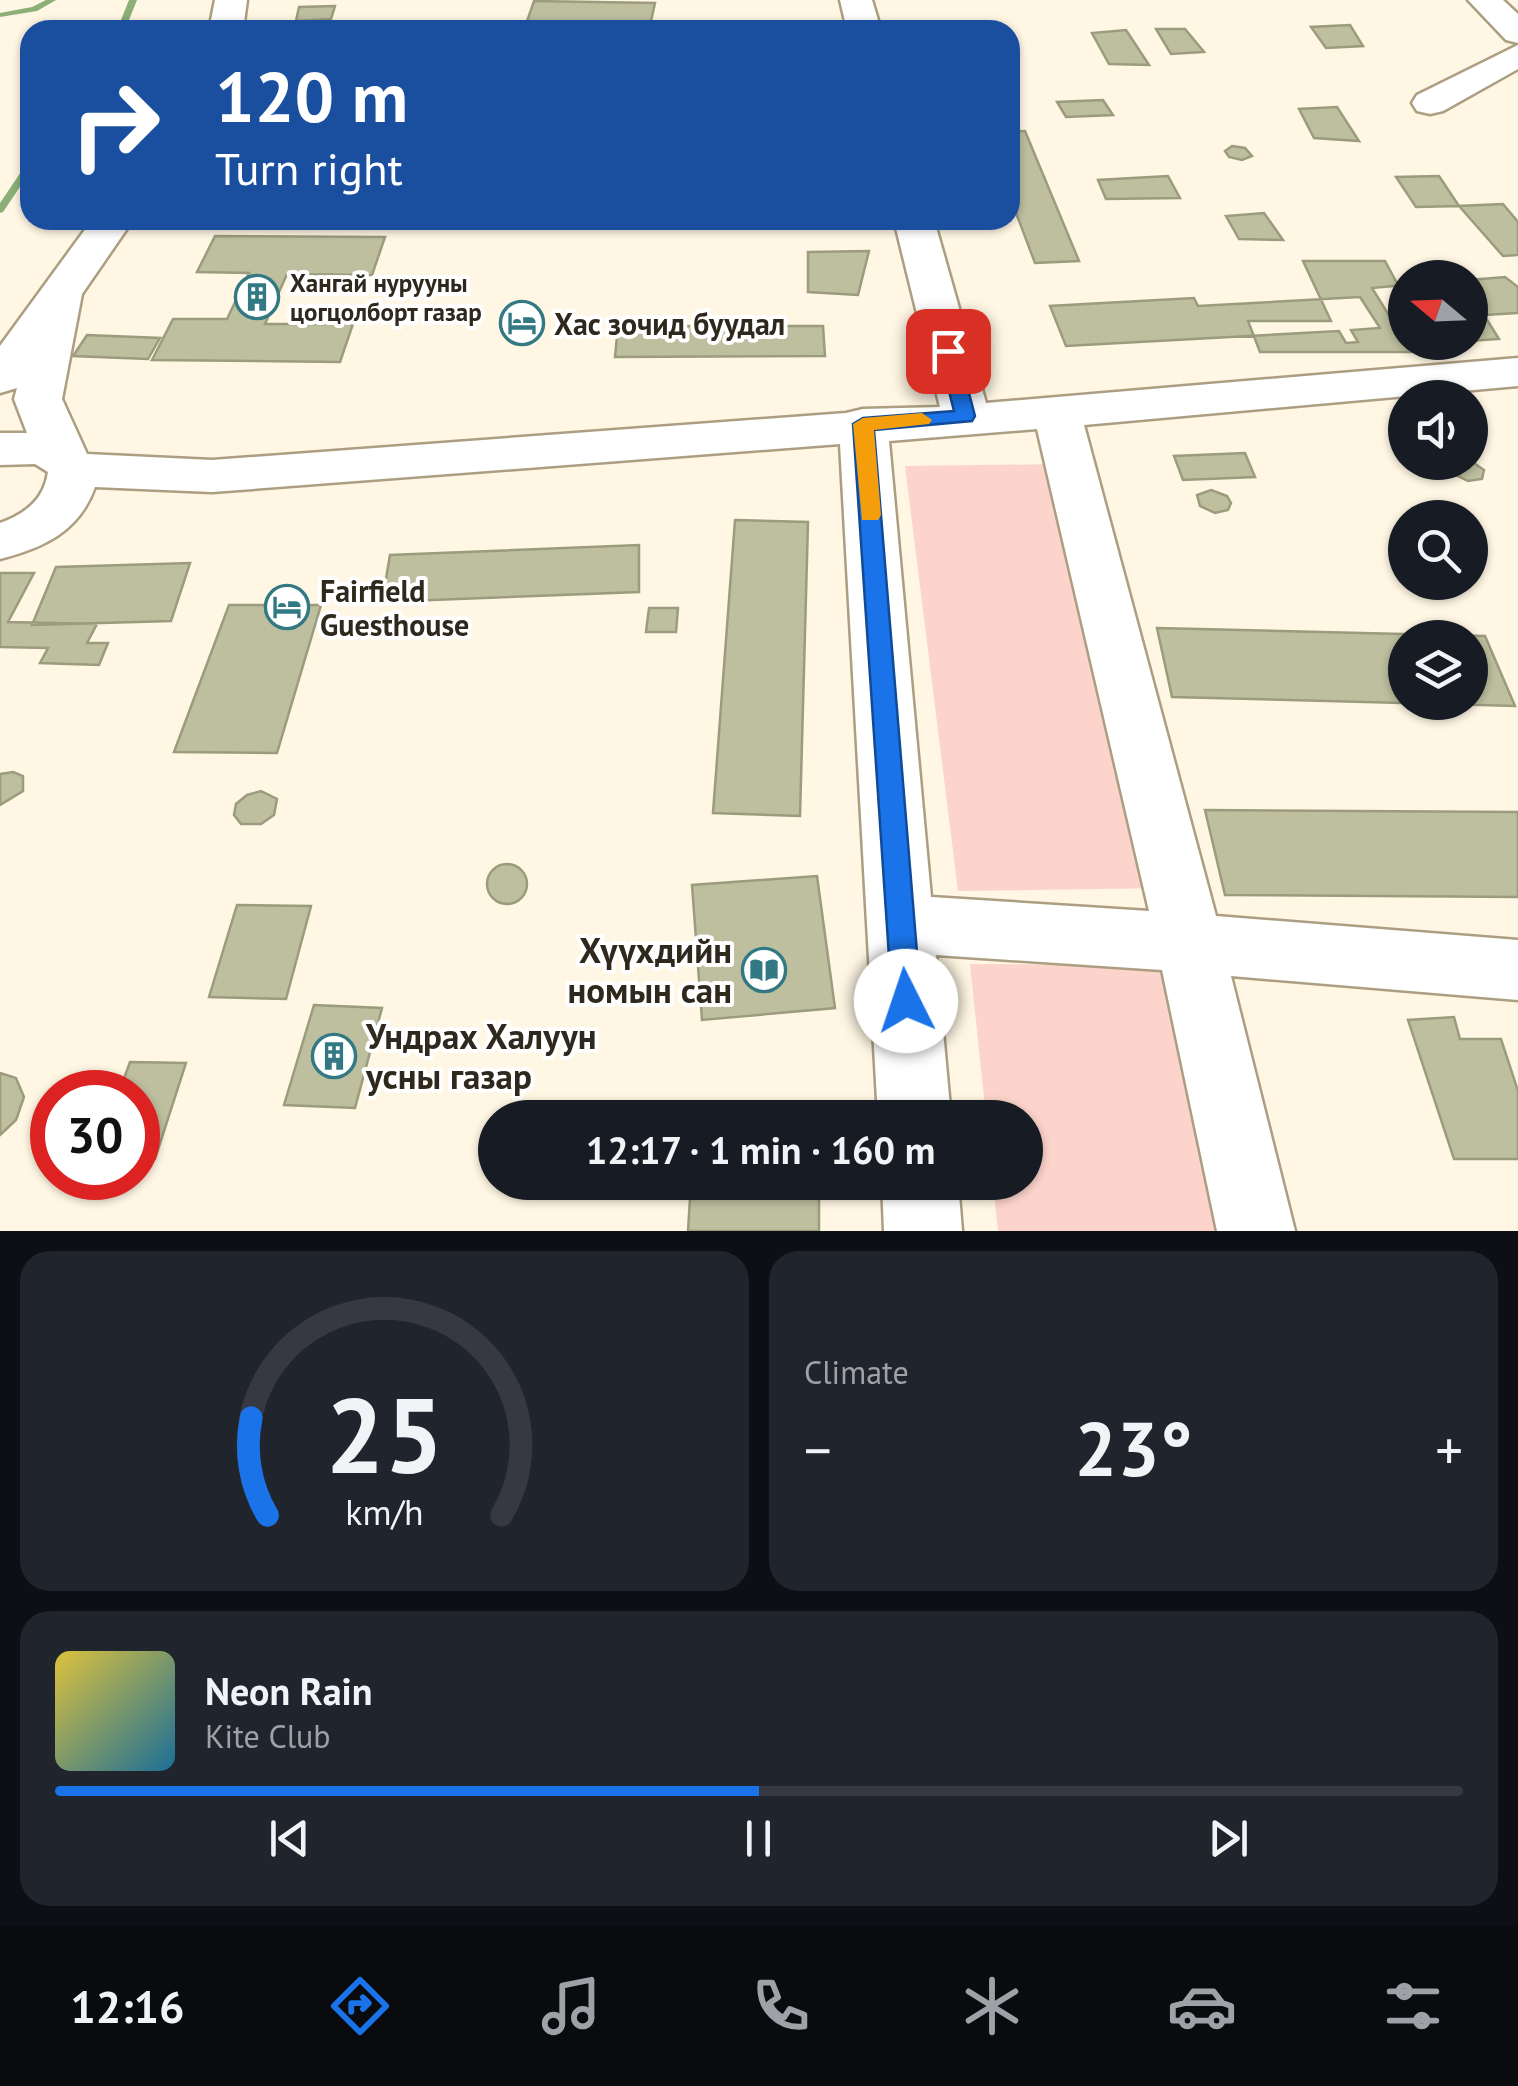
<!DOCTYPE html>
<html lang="en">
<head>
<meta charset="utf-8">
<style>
  body { margin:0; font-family:"PT Sans",sans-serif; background:#20242c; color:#f1f3f6; height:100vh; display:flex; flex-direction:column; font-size:38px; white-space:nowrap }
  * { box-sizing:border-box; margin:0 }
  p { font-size:32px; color:#9ea1a6 }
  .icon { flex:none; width:55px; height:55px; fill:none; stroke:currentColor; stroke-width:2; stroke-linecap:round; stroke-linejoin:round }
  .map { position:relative; height:1231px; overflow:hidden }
  .side { display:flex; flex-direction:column; gap:20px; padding:20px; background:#0d0f14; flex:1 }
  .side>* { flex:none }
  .hud { position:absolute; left:20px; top:20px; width:1000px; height:210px; border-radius:30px; box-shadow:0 2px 8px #0004; background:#1a4fa0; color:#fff; overflow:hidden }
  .needle { width:65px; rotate:289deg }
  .controls { position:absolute; left:1388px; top:260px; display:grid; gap:20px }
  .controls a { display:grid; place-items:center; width:100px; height:100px; border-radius:50%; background:#171b24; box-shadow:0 2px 8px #0004; font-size:50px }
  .speed { position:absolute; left:30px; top:1070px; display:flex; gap:20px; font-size:50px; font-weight:700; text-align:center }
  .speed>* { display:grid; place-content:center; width:130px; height:130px; border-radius:50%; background:#171b24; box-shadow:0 2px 8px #0004; line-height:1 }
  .speed .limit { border:15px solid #d22; background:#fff; color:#111 }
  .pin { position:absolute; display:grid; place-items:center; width:85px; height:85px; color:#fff; margin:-42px; border-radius:20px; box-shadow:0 5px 15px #0006 }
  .me { position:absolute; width:110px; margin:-55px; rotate:356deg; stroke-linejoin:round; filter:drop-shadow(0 0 8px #0008) }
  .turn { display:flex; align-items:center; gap:35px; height:210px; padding:0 30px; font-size:45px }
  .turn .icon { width:130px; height:130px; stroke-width:2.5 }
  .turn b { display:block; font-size:70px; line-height:85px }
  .big { font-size:75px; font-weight:700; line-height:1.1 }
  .side .tile { flex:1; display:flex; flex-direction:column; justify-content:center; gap:15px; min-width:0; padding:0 35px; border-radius:30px; background:#20242c }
  .side .dial { align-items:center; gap:0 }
  .dial svg { height:260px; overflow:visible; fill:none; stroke:#363941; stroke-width:7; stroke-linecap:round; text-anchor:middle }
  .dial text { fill:#f1f3f6; stroke:none }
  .song { display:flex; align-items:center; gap:30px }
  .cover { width:120px; height:120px; border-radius:15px; background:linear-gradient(135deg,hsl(50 70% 55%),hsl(200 70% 35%)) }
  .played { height:10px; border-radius:5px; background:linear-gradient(90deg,#1a73e8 50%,#363941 50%) }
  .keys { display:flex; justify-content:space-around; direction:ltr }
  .heat { display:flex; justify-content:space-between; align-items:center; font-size:55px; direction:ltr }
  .side .tiles { flex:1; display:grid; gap:20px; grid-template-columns:1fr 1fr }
  .tile:last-child { grid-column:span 2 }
  .trip { position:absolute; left:478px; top:1100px; width:565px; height:100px; border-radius:50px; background:#171b24; box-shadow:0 2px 8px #0004; font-weight:700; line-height:100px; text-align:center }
  .tabs { display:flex; height:160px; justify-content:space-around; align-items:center; background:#090b0e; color:#9ea1a6 }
  .tabs .icon { width:70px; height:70px }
  .tabs .selected { color:#1a73e8 }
  .tabs b { font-size:45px; color:#f1f3f6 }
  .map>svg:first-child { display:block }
  .green { fill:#fcd4cb }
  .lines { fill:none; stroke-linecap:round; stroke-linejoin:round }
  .stream { fill:#8baf76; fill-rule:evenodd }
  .building { fill:#bebf9f; stroke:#9b9c7d; stroke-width:2.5; fill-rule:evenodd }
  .minor-casing { stroke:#ac9e81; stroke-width:5 }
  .minor { fill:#fff; fill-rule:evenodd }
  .route { fill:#1a73e8; stroke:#114b97; stroke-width:2.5 }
  .slow { fill:#f59e0b }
  .labels { text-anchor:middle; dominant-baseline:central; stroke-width:8; stroke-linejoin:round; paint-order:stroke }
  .far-poi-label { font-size:25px; font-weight:bold; fill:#2e281d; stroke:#fff; text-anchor:start }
  .poi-label { font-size:30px; font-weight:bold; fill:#2e281d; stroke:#fff; text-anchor:start }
  .near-poi-label { font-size:35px; font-weight:bold; fill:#2e281d; stroke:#fff; text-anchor:end }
</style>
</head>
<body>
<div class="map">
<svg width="1518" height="1231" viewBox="0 0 1518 1231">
  <rect width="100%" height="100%" fill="#fff6e3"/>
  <path class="green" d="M1067,464L1169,888L958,891L905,466Z
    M970,964L1185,965L1244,1231H998L993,1183L1025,1182V1118L986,1117Z"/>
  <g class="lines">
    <path class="stream" d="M46,0H56L37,11L0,17V13L32,7Z
      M129,0H137L125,30H117Z
      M30,162V172L3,212L0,213V203L27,163Z"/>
  </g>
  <path class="building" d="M534,1L655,3L649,30H524Z
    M335,6L331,19L296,21L299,7Z
    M1350,25L1363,46L1326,48L1311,27Z
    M1156,29H1185L1204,52L1171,54Z
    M1126,30L1149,65L1109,64L1092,33Z
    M1103,100L1113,115L1066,117L1057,102Z
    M1337,107L1359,141L1314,138L1299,109Z
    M1025,131L1079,261L1035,263L1010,197V132Z
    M1232,146L1245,148L1252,156L1242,160L1229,157L1225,151Z
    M1168,176L1180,198L1106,199L1098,180Z
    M1439,176L1459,206L1416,207L1396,177Z
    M1503,204L1518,222V255L1503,256L1459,206Z
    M1264,213L1283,240L1239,239L1226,216Z
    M573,220H753V222L572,227Z
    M215,236L385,237L372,275L287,274L265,324H353L340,362L152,360L173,319H227L249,273L197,272Z
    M869,251L858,295L808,292V252Z
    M1303,261H1385L1405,298V342H1429L1434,352H1260L1248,321H1331Z
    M1505,277L1518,287V313L1484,315L1499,339L1470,341V280Z
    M1405,285V324L1395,325L1372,288Z
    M1360,297L1380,328L1351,330L1358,342L1346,343L1339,331L1066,346L1050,306L1194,298L1198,306Z
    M618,326H823L825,356L615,357Z
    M87,335L160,338L148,359L73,356Z
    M1245,453L1255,477L1183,480L1174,456Z
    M1471,461L1484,470L1482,479L1468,481L1454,474L1451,467L1454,462Z
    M1211,490L1227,496L1231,503L1228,510L1215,513L1200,506L1197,495Z
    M735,520L808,522L800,816L713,813Z
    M639,545V592L382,602L390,555Z
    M190,563L171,621L32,625L56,567Z
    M0,573H34L8,622L97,624L87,643H108L99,665L40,663L48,648L0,647Z
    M229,605H321L277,753L174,752Z
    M649,608H678L676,632H646Z
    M1157,628L1485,636L1515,706L1172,697ZM1405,638H1470V702H1405Z
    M13,772L23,776V791L0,805V774Z
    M261,791L277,799L274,815L261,824H241L234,815L236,804L247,795Z
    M1205,810L1518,812V897L1225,895Z
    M487 884a20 20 0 1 1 40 0a20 20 0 1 1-40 0Z
    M817,876L835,1008L702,1020L692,885Z
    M237,905L311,906L286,999L209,997Z
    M314,1005L382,1008L355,1108L284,1105Z
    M1454,1017L1460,1039H1501L1518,1091V1159H1454L1408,1020Z
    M130,1062L186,1063L155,1159H138V1092H119Z
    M0,1073L16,1078L24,1097L16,1120L0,1135Z
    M695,1103L820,1106V1118H695Z
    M691,1182H819V1231H688Z"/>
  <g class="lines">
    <defs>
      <path id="minor" d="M215,0H247L243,30H209Z
        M840,0H872L881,30H847Z
        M1468,0H1503L1518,14V43L1506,40Z
        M1518,45V69L1443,111L1430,114L1417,111L1412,103L1417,95Z
        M92,220H133L82,294L62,399L87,454L212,460L846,413L863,409L940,407L894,220H934L986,403L1518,358V386L1084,425L1216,916L1518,940V1000L1231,976L1295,1231H1217L1162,970L936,955L951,1118H878L840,444L212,492L95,487C79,532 43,548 0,559V523C25,514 44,500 48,472L35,464L0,465V433H27L14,399L17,388L0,393V346ZM1037,429L1149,911L931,897L889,441Z
        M882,1182H958L962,1231H884Z"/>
    </defs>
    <use href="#minor" class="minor-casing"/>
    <use href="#minor" class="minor"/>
  </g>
  <path class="route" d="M948,345L958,351L975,416L972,421L874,430L921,1001L917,1010L906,1014L896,1010L892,1001L853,424L863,418L954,411L939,351Z"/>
  <path class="slow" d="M922,413L932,420L929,424L874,430L881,515L878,520H862L853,424L863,418Z"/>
  <defs>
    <symbol id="building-ring" viewBox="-11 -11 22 22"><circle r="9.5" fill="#fff" stroke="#327984" stroke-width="1.5"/><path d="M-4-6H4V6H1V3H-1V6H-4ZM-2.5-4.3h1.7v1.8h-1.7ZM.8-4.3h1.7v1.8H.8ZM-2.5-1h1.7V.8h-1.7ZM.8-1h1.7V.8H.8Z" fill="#327984"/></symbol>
    <symbol id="hotel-ring" viewBox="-11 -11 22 22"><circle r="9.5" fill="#fff" stroke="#327984" stroke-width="1.5"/><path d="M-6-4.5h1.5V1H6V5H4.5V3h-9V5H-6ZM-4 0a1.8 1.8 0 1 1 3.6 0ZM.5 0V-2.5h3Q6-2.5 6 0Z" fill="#327984"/></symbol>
    <symbol id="library-ring" viewBox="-11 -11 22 22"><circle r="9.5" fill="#fff" stroke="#327984" stroke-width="1.5"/><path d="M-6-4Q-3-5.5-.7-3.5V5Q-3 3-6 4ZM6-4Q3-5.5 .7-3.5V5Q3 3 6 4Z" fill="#327984"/></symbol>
  </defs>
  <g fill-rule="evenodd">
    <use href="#building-ring" x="232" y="272" width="50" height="50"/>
    <use href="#hotel-ring" x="497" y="298" width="50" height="50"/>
    <use href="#hotel-ring" x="262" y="582" width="50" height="50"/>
    <use href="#library-ring" x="739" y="945" width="50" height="50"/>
    <use href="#building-ring" x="309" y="1031" width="50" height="50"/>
  </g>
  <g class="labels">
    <g class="far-poi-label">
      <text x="290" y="283">Хангай нурууны<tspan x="290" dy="29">цогцолборт газар</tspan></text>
    </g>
    <g class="poi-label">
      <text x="554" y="323">Хас зочид буудал</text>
      <text x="320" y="590">Fairfield<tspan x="320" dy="34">Guesthouse</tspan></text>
    </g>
    <g class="near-poi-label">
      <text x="732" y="950">Хүүхдийн<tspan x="732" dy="40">номын сан</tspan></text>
      <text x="366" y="1036" text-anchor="start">Ундрах Халуун<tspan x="366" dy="40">усны газар</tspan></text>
    </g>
  </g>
</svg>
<div class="controls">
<a><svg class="needle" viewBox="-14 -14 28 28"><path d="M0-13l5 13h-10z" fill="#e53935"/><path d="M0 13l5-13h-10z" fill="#9ea1a6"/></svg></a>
<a><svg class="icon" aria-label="sound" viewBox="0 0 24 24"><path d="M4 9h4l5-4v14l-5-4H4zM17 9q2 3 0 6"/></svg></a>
<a><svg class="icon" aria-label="search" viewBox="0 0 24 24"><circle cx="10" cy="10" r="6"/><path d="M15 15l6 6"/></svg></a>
<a><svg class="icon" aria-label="layers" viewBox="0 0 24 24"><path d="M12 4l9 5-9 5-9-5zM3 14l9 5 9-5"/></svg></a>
</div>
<div class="speed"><div class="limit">30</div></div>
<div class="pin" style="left:948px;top:351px;background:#d93025"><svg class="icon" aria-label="arrive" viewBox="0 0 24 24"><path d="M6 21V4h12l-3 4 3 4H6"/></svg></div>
<svg class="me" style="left:906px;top:1001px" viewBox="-20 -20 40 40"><circle r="19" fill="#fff"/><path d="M0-13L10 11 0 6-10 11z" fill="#1a73e8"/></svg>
<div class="trip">12:17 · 1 min · 160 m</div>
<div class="hud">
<div class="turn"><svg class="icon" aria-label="right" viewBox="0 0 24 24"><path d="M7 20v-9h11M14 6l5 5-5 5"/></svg><div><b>120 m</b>Turn right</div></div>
</div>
</div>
<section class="side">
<div class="tiles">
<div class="tile dial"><svg viewBox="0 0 100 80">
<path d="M14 69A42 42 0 1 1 86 69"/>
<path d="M14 69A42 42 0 0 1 9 39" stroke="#1a73e8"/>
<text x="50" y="56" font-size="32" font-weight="700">25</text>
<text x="50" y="72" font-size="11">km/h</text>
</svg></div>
<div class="tile"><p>Climate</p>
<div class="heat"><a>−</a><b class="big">23°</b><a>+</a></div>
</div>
<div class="tile">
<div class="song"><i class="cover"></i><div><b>Neon Rain</b><p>Kite Club</p></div></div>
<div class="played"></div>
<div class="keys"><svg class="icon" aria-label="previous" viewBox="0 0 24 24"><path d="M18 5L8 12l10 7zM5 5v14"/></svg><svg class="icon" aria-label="pause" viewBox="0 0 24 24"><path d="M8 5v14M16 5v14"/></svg><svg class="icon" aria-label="next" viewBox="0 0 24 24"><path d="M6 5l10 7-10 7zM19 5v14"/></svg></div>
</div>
</div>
</section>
<nav class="tabs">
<b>12:16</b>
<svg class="icon selected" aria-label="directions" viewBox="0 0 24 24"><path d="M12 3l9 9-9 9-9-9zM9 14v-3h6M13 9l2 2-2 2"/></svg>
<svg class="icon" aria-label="music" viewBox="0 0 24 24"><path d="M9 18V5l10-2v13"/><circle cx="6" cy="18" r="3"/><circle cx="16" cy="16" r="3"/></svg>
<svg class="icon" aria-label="phone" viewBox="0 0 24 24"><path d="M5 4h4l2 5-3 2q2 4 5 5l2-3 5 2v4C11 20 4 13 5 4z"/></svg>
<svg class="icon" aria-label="climate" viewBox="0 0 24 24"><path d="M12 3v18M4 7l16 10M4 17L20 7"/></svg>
<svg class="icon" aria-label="car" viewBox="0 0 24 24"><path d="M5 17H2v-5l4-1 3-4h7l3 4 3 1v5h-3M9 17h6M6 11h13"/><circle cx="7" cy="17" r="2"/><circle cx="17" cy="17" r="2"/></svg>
<svg class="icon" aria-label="filters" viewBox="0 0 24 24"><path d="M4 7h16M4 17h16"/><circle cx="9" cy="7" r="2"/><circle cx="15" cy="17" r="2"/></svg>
</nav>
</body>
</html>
